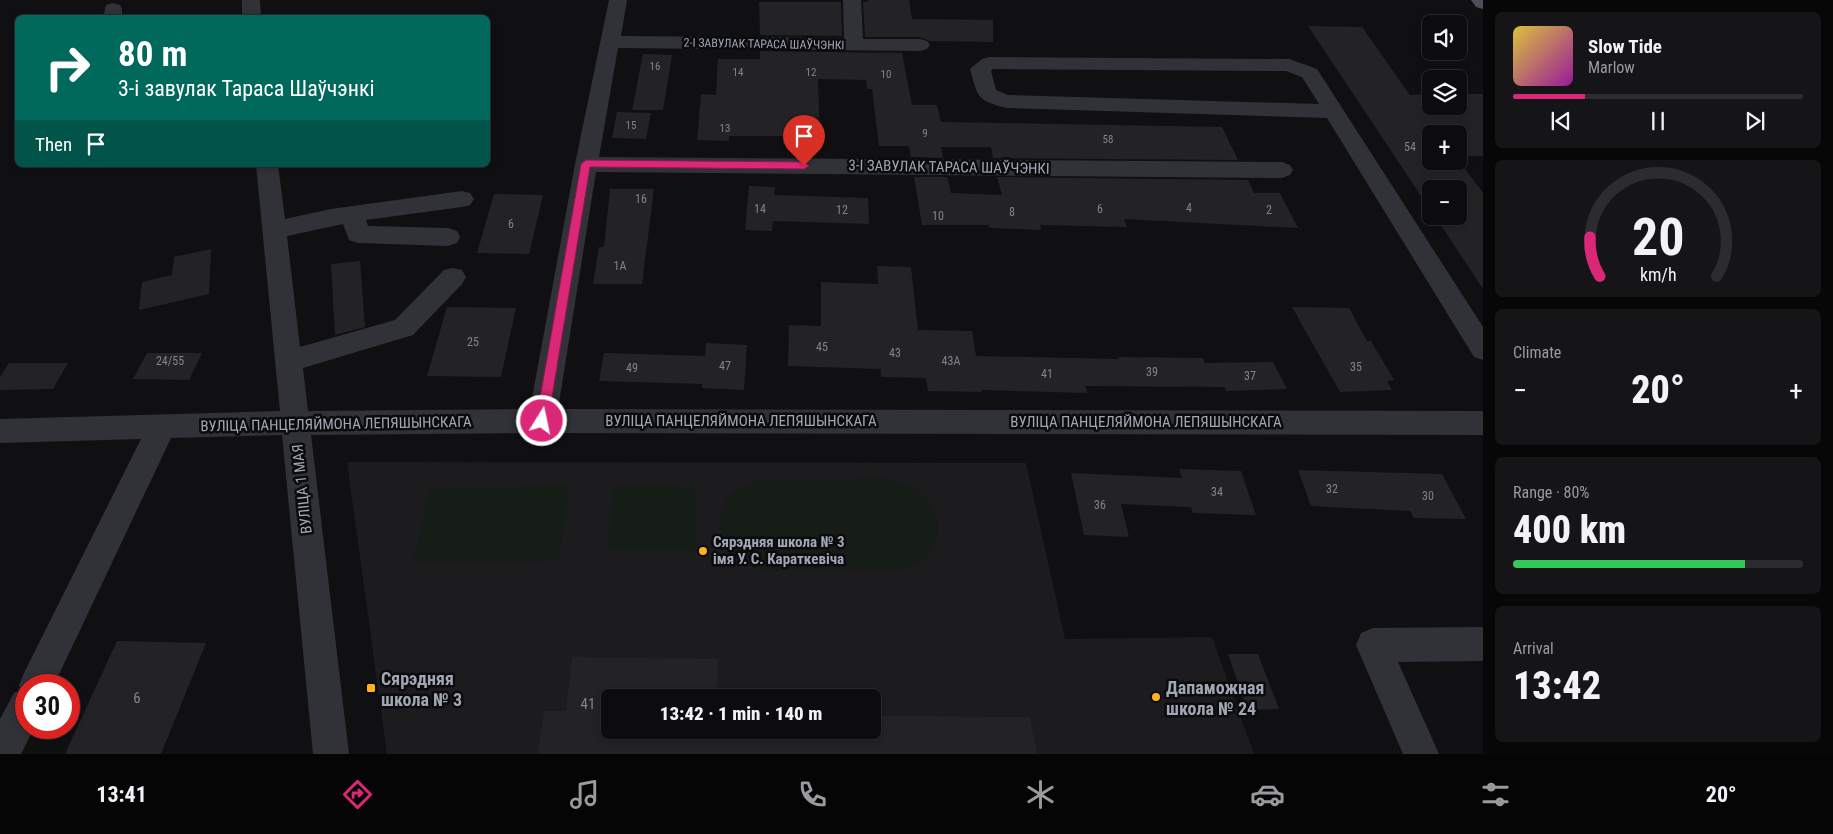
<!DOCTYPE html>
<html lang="en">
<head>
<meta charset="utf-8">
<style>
  body { margin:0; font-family:"Roboto Condensed",sans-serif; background:#151517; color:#f1f3f6; height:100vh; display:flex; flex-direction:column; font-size:19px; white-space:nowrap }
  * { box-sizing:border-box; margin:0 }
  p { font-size:16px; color:#9a9b9e }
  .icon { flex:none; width:28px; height:28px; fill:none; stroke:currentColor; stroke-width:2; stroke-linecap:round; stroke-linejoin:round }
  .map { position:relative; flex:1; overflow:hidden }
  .side { display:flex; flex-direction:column; gap:12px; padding:12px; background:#070708; width:350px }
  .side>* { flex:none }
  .banner { position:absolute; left:15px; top:15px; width:475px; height:152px; border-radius:8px; box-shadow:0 2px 8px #0003,0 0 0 1px #2c2c2e; background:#00695c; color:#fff; overflow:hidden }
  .buttons { position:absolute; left:1422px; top:15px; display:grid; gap:10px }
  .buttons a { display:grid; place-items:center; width:45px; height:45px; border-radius:8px; background:#0c0c0e; box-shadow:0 2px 8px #0003,0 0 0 1px #2c2c2e; font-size:25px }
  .speed { position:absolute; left:15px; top:674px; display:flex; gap:10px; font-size:25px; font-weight:700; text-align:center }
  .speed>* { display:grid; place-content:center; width:65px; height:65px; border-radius:50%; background:#0c0c0e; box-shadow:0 2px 8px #0003,0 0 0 1px #2c2c2e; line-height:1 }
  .speed .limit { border:8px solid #d22; background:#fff; color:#111 }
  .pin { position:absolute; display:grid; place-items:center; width:42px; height:42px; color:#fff; margin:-51px -21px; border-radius:50% 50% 50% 0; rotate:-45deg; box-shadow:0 0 5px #0007 }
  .pin .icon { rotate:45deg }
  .me { position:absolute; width:55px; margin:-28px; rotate:10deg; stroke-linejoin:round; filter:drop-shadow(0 0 4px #0008) }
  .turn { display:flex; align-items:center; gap:18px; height:105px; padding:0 20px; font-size:22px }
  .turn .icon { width:65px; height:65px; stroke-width:2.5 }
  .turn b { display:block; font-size:35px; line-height:42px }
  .then { display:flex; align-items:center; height:48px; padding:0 20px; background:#0003; gap:10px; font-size:19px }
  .big { font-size:38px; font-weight:800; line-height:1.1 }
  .side .widget { flex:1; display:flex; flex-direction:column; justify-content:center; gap:8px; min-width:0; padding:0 18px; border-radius:8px; background:#151517 }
  .side .dial { align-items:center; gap:0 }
  .dial svg { height:130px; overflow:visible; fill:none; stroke:#2c2c2e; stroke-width:7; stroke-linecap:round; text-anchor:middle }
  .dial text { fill:#f1f3f6; stroke:none }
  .song { display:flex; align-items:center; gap:15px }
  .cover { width:60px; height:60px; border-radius:8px; background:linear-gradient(135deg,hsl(50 70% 55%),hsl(300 70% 35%)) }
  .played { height:5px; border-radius:2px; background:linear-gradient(90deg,#db2777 25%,#2c2c2e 25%) }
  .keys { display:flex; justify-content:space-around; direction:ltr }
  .heat { display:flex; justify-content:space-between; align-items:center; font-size:28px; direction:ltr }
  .charge { height:8px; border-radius:4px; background:linear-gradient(90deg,#34c759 80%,#2c2c2e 0) }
  .trip { position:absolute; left:601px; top:689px; width:280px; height:50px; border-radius:8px; background:#0c0c0e; box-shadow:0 2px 8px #0003,0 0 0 1px #2c2c2e; font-weight:800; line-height:50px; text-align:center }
  .tab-bar { display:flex; height:80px; justify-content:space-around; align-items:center; background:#050506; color:#9a9b9e }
  .tab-bar .icon { width:35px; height:35px }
  .tab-bar .active { color:#db2777 }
  .tab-bar b { font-size:22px; color:#f1f3f6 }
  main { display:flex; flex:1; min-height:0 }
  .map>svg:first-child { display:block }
  .built { fill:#1c1c1f; fill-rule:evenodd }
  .green { fill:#161d17 }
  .building { fill:#232326 }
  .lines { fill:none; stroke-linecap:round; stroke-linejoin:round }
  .minor { fill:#313237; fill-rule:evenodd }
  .major { fill:#4d4f57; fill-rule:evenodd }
  .route { fill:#db2777; stroke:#8e194d }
  .poi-dot { fill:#ffb31b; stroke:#0b0b0d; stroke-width:2 }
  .labels { text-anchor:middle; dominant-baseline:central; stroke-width:5; stroke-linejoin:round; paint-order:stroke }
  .far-number-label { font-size:11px; fill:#808490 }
  .far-street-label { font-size:12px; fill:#a0a6b4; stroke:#0b0b0d }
  .number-label { font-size:12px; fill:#808490 }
  .street-label { font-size:15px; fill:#a0a6b4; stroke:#0b0b0d }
  .poi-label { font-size:15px; font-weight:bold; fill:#a0a6b4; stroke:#0b0b0d; text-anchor:start }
  .near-number-label { font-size:15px; fill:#808490 }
  .near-poi-label { font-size:18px; font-weight:bold; fill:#a0a6b4; stroke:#0b0b0d; text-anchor:start }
</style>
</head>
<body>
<main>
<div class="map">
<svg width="1483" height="754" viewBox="0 0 1483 754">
  <rect width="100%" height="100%" fill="#101012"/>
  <path class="built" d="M347,462L1026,463L1065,639L1212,637L1254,754H387ZM610,698H872V730H610Z"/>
  <path class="green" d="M769,479C797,479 825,479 853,479C866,479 881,477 894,480C921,487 943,510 937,538C934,556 919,566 903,570L770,571C704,562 702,485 769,479Z
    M569,486L559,561L413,563L430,488Z
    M614,486L697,487L694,550L607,549Z"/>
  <path class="building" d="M867,0H909L912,19L993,20V42L930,41L920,37H865L863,2H868Z
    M759,2H841L842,36L760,35Z
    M1308,26L1362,27L1410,95L1431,94V106H1459V94H1483V156H1459V134H1431V161H1459L1483,193V289L1435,216H1459V189H1431V211Z
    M760,51L902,53L912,105H937L941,122L1222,127L1238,160L993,158L991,147H941L943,158L911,157L909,146H879L872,89H867L866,80L818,79L820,145L783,144V136H729V141L697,140L701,94L716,95L718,59H760Z
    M643,54L672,55L663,110H632Z
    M617,112L651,113L646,139L612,138Z
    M914,177H947L951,193L1002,195L997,177L1248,180L1254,193H1280L1298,228L1124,219L1127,227L1040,225L1041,230L989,228V225H922Z
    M749,186L775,187L774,195L868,198L869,224L773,221L772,231L745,230Z
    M610,189H654L642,284H593L599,247H604Z
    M494,194L543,195L529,254L477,253Z
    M211,249L209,294L139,310L142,282L172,275L174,257Z
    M360,261L365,327L335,335L331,264Z
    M877,266L911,267L918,330L972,331L976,356L1119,359L1118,357L1203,358L1205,363L1273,362L1287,389L1226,391L1224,387L1085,386L1087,393L982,390V392L928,391L926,378L881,377V369L788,366L789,325L821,326V282L878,284Z
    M447,307L516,308L501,377L427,376Z
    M1292,307L1349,308L1367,341H1371L1394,380L1387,381L1392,390L1340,392Z
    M706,343L747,345L744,390L702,388V384L599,381L604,353L705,356Z
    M147,353H202L189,380L133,379Z
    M9,363H68L53,389L0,390V377Z
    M1179,469L1241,471L1256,515L1193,513L1191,507L1121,504L1129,537L1084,535L1071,473L1182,478Z
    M1298,470L1442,474L1466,519L1414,518L1410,511L1311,506Z
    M117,641L206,643L161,754H65Z
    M1228,654H1258L1279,709L1247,710Z
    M572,657L718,659L717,698H610V730H872V716L1030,717L1037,754H538L544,711H566Z"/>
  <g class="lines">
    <path class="minor" d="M242,0H260L261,18H242Z
      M609,0H627L621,36L844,38L843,0H861L863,39H920L927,41L930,45L927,49L920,51L618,48L599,157L1282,162L1290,165L1293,170L1290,175L1282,178L596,172L558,409L1483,411V435L542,433L311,435L349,754H313L282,435L171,438L54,685H26V728H34L21,754H0V719L14,693L21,690L19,685L24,673L141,439L0,443V419L280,411L256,165H278L285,219L331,209L462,191L470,193L474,199L470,205L462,207L366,220L368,226L448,228L457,231L460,237L457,243L448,246L358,243L349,240L343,224L287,236L300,347L395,320L444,270L453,268L462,270L466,277L462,284L413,335L303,368L308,411L530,409L575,164Z
      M113,3L120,5L122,9V18H103L106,5Z
      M989,57L1289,59L1317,69L1483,327V360L1474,357L1327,118L1006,108C976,100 978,97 970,69L982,59ZM993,69L1286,71L1302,77L1319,104L1008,95L996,90L991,71Z
      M1483,627V661L1398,662L1439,754H1403L1356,645L1361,633L1373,628Z"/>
    <path class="major" d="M1471,0H1483V9L1476,7Z"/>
  </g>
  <path class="route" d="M586,160L804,162L809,166L804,169L590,167L548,421L546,425H537L536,421L581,164Z"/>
  <g class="poi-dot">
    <circle cx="703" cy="551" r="5"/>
    <rect x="366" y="683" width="10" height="10" rx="2.5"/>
    <circle cx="1156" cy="697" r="5"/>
  </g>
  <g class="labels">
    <g class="far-number-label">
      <text x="655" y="66">16</text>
      <text x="738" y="72">14</text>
      <text x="811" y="72">12</text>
      <text x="886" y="74">10</text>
      <text x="631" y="125">15</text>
      <text x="725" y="128">13</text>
      <text x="925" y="133">9</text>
      <text x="1108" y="139">58</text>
    </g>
    <g class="far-street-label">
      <text transform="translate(764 44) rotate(1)">2-І ЗАВУЛАК ТАРАСА ШАЎЧЭНКІ</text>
    </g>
    <g class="number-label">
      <text x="1410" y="147">54</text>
      <text x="641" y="199">16</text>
      <text x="1189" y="208">4</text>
      <text x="760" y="209">14</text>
      <text x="1100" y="209">6</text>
      <text x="842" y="210">12</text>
      <text x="1269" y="210">2</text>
      <text x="1012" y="212">8</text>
      <text x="938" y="216">10</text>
      <text x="511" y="224">6</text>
      <text x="620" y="266">1А</text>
      <text x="473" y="342">25</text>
      <text x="822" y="347">45</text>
      <text x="895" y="353">43</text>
      <text x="170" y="361">24/55</text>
      <text x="951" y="361">43А</text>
      <text x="725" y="366">47</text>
      <text x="1356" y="367">35</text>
      <text x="632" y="368">49</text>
      <text x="1152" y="372">39</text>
      <text x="1047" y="374">41</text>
      <text x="1250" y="376">37</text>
      <text x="1332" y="489">32</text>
      <text x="1217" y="492">34</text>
      <text x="1428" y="496">30</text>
      <text x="1100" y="505">36</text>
    </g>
    <g class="street-label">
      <text transform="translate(949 167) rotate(1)">3-І ЗАВУЛАК ТАРАСА ШАЎЧЭНКІ</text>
      <text x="741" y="421">ВУЛІЦА ПАНЦЕЛЯЙМОНА ЛЕПЯШЫНСКАГА</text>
      <text x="1146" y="422">ВУЛІЦА ПАНЦЕЛЯЙМОНА ЛЕПЯШЫНСКАГА</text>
      <text transform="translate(336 424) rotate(-1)">ВУЛІЦА ПАНЦЕЛЯЙМОНА ЛЕПЯШЫНСКАГА</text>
      <text transform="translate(302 489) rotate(-96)">ВУЛІЦА 1 МАЯ</text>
    </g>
    <g class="poi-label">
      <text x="713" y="542">Сярэдняя школа № 3<tspan x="713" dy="17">імя У. С. Караткевіча</tspan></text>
    </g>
    <g class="near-number-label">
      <text x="137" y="698">6</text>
      <text x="588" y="704">41</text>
    </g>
    <g class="near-poi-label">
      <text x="381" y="678">Сярэдняя<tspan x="381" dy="21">школа № 3</tspan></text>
      <text x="1166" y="687">Дапаможная<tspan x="1166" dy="21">школа № 24</tspan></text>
    </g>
  </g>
</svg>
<div class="buttons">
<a><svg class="icon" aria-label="sound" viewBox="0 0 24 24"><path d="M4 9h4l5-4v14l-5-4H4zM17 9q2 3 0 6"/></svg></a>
<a><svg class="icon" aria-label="layers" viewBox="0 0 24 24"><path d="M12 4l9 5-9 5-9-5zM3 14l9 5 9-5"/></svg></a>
<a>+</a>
<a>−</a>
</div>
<div class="speed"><div class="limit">30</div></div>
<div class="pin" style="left:804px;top:166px;background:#d93025"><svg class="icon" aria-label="arrive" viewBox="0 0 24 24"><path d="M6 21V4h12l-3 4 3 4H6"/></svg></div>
<svg class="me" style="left:542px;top:421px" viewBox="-20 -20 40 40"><circle r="17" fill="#db2777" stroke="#fff" stroke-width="3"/><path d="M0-11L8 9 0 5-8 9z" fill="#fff"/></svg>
<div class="trip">13:42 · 1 min · 140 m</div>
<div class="banner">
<div class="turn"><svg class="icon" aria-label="right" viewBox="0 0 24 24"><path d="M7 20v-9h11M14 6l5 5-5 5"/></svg><div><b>80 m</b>3-і завулак Тараса Шаўчэнкі</div></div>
<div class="then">Then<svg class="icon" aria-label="arrive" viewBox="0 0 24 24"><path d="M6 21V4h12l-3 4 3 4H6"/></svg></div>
</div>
</div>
<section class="side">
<div class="widget">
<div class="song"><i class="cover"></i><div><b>Slow Tide</b><p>Marlow</p></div></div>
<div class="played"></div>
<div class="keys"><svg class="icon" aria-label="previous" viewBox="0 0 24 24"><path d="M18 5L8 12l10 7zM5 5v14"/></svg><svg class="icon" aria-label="pause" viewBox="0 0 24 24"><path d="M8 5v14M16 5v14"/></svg><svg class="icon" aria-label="next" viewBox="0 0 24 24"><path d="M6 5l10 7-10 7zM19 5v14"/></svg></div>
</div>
<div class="widget dial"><svg viewBox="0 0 100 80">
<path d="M14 69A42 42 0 1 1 86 69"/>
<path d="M14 69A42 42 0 0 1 8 45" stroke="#db2777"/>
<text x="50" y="56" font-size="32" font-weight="700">20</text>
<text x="50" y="72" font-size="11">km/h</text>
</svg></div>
<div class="widget"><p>Climate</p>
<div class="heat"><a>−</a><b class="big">20°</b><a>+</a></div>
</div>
<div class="widget"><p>Range · 80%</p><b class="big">400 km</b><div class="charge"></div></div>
<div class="widget"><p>Arrival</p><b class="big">13:42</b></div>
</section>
</main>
<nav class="tab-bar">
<b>13:41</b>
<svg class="icon active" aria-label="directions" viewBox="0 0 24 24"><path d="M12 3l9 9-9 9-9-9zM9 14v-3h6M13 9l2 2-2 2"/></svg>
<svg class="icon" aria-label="music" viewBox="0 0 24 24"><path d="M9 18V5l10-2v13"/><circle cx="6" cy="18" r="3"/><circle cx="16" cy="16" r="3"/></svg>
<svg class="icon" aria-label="phone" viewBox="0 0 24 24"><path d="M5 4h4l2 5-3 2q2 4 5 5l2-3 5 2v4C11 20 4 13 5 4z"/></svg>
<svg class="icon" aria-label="climate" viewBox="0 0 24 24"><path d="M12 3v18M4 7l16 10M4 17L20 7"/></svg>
<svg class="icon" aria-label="car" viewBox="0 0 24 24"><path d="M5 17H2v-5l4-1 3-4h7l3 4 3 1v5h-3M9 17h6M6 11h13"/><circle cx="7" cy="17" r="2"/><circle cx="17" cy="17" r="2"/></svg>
<svg class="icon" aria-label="filters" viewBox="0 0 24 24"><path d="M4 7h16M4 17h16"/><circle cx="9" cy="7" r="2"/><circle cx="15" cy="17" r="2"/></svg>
<b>20°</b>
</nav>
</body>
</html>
